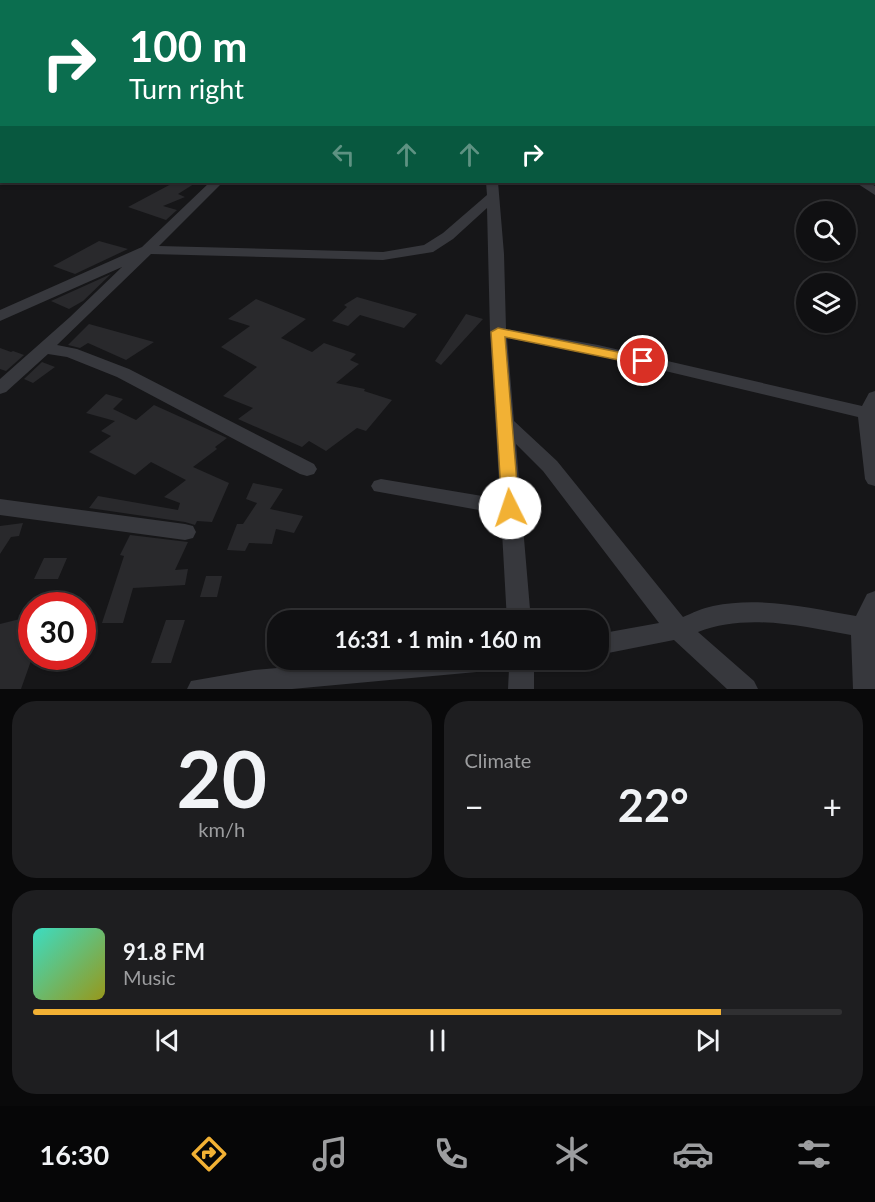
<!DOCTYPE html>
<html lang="en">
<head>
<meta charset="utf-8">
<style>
  body { margin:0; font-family:Lato,sans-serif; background:#1e1e20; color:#f1f3f6; height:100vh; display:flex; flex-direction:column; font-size:22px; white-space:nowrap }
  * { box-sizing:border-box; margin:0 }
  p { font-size:20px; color:#9c9d9f }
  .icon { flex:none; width:33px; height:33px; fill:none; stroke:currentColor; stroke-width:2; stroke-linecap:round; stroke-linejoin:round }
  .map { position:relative; height:689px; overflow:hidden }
  .drawer { display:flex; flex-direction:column; gap:12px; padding:12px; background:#09090a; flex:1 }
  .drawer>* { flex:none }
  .top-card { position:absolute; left:0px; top:0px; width:876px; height:183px; box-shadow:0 2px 4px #0004,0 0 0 2px #303032; background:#0b6e4f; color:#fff; overflow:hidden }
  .fabs { position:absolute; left:796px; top:201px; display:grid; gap:12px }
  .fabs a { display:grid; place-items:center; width:60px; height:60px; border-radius:50%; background:#101012; box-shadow:0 2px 4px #0004,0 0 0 2px #303032; font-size:30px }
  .speed { position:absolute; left:18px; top:592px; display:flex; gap:12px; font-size:30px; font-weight:700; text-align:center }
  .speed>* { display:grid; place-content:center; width:78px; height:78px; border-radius:50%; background:#101012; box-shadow:0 2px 4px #0004,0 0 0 2px #303032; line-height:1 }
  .speed .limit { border:9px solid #d22; background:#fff; color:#111 }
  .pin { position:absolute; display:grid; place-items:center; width:51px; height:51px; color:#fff; margin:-26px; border:3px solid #fff; border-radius:50%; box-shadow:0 2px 6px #0007 }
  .me { position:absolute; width:66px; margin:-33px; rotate:356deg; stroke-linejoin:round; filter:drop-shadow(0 0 4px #0008) }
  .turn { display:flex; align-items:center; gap:21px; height:126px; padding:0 30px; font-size:27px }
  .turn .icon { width:78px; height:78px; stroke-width:2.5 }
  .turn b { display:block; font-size:42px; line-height:51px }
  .lanes { display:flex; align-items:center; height:57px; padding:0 30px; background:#0003; justify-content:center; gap:30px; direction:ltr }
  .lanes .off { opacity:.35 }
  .big { font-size:45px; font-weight:700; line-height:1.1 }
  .drawer .tile { flex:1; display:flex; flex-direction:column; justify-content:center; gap:9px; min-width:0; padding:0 21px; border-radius:24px; background:#1e1e20 }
  .drawer .dial { align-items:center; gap:0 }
  .dial b { font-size:78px; line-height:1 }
  .song { display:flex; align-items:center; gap:18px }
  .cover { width:72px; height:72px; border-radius:9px; background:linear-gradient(135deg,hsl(170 70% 55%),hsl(60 70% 35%)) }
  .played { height:6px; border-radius:3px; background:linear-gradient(90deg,#f2b134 85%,#303032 85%) }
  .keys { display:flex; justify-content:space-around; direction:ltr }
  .heat { display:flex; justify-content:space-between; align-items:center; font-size:33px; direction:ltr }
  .drawer .tiles { flex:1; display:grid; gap:12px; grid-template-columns:1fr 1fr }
  .tile:last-child { grid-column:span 2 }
  .trip { position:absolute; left:267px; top:610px; width:342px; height:60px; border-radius:24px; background:#101012; box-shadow:0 2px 4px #0004,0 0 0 2px #303032; font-weight:700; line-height:60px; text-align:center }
  .menu { display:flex; height:96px; justify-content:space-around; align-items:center; background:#060607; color:#9c9d9f }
  .menu .icon { width:42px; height:42px }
  .menu .active { color:#f2b134 }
  .menu b { font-size:27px; color:#f1f3f6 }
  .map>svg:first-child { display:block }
  .building { fill:#29292c }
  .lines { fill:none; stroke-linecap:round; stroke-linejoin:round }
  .minor { fill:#37383d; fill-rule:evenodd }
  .route { fill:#f2b134; stroke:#9d7322; stroke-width:1.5 }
</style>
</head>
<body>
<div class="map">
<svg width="875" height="689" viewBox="0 0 875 689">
  <rect width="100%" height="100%" fill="#161618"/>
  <path class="building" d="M175,182H197L178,194L185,197L163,206L177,210L166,220L128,207Z
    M99,241L128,249L75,274L53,266Z
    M111,274L83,301L69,309L51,301Z
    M357,297L417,314L404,328L360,315L348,326L332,321L347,307L344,305Z
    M256,299L306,319L281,338L312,352L324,343L356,354L350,360L359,364L336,383L365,389L364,391L392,400L366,431L357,428L326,451L309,441L302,447L238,419L253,408L223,396L257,367L221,347L250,326L228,319Z
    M466,314L483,319L441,365L435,361Z
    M89,324L154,342L126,360L88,343L80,348L68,345Z
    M0,348L11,352L13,351L24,355L6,371L0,369Z
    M42,362L55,367L33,383L24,379Z
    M106,394L123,399L113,409L136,420L154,405L227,438L215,447L217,449L193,467L229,483L212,522L197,521L195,525L185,522L89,508L98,496L178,510L180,503L164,497L186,480L151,462L135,475L89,452L111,436L101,431L115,421L86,413Z
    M253,483L283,489L270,509L303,516L294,533L276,529L272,544L249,543L245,551L227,550L237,524H243L257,503L246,499Z
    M23,523L19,536L11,537L0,554V526Z
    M130,535L188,542L175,570L188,569L185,585L133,588L123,623H102L124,556L120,555Z
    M44,558H67L58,579H34Z
    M206,576H222L217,597H200Z
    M32,616V658L21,689H0V624Z
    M166,620H185L171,663H151Z"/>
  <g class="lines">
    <path class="minor" d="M212,0H221L211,2Z
      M279,0H287L278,2Z
      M364,0H372V2H364Z
      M412,0H451L410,2Z
      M650,0H666L648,2Z
      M673,0H682L683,2H674Z
      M870,0H875V2H871Z
      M874,16H875V20H874Z
      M874,142H875V148H874Z
      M210,182H223L159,246L383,252L424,245L443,233L487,195L486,182H498L504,254L506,329L598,345L862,406L869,393L875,391V486L868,484L865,479L858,417L598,355L507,338L514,421L557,461L683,617C692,613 703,608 713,606C760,596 810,608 856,616L867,594L875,591V689H853L851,635C801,626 746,613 698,632L754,681L758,689H727L674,640L598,655V634L659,623L543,471L516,444L531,621H507L501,514L374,491L371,486L374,481L381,479L500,499L490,332L487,208L453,239L433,252L383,260L151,254L57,345L77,349L129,369L314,464L317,469L314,474L307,476L300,474L117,377L67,357L48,354L6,392L0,394V379L70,317L122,267L0,321V310L142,247Z
      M855,182H869L875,186V195Z
      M0,499L185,524L193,526L196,532L193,538L185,540L0,515Z
      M372,660H534V689H508L509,669L292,689H187L191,681L254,670Z"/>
  </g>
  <path class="route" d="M498,328L643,357L650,361L643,365L505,337L519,508L516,512L510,514L504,512L502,508L491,332Z"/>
</svg>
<div class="fabs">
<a><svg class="icon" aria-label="search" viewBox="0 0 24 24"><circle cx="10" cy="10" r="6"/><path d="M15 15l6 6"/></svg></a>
<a><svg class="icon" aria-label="layers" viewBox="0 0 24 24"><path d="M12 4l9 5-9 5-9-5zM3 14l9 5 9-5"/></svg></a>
</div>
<div class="speed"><div class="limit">30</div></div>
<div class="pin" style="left:643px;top:361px;background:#d93025"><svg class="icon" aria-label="arrive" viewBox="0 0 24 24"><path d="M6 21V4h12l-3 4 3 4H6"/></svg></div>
<svg class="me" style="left:510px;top:508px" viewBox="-20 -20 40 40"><circle r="19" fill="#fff"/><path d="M0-13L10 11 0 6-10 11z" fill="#f2b134"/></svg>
<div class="trip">16:31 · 1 min · 160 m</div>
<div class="top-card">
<div class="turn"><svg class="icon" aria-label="right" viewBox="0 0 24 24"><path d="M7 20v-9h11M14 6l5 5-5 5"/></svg><div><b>100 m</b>Turn right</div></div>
<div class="lanes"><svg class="icon off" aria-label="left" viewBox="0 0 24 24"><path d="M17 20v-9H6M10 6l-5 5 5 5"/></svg><svg class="icon off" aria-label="ahead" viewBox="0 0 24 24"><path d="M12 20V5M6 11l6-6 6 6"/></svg><svg class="icon off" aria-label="ahead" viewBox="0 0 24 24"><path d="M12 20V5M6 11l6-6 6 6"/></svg><svg class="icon" aria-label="right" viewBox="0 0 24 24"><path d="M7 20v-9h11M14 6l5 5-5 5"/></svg></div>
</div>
</div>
<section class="drawer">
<div class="tiles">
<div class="tile dial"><b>20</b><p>km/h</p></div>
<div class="tile"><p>Climate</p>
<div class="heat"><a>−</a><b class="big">22°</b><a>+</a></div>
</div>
<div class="tile">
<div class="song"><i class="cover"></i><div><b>91.8 FM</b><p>Music</p></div></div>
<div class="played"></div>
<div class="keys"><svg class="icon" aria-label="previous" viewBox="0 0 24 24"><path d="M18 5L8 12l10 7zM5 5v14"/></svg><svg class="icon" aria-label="pause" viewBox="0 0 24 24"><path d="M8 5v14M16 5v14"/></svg><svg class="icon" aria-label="next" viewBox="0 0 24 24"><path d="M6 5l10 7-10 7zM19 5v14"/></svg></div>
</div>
</div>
</section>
<nav class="menu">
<b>16:30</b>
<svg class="icon active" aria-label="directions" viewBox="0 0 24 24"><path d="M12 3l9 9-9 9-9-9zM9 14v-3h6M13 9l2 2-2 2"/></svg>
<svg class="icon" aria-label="music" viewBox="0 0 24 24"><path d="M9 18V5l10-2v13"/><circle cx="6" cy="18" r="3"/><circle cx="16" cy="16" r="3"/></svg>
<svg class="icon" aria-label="phone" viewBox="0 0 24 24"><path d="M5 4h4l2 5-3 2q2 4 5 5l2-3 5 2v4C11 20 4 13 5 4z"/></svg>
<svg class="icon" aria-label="climate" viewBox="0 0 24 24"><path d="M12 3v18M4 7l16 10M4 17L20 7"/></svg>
<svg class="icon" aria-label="car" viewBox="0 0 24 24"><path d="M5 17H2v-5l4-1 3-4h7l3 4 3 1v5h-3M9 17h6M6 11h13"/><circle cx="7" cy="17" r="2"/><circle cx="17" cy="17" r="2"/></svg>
<svg class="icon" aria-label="filters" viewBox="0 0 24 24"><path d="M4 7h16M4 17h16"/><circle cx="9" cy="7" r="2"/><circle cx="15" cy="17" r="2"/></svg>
</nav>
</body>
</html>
